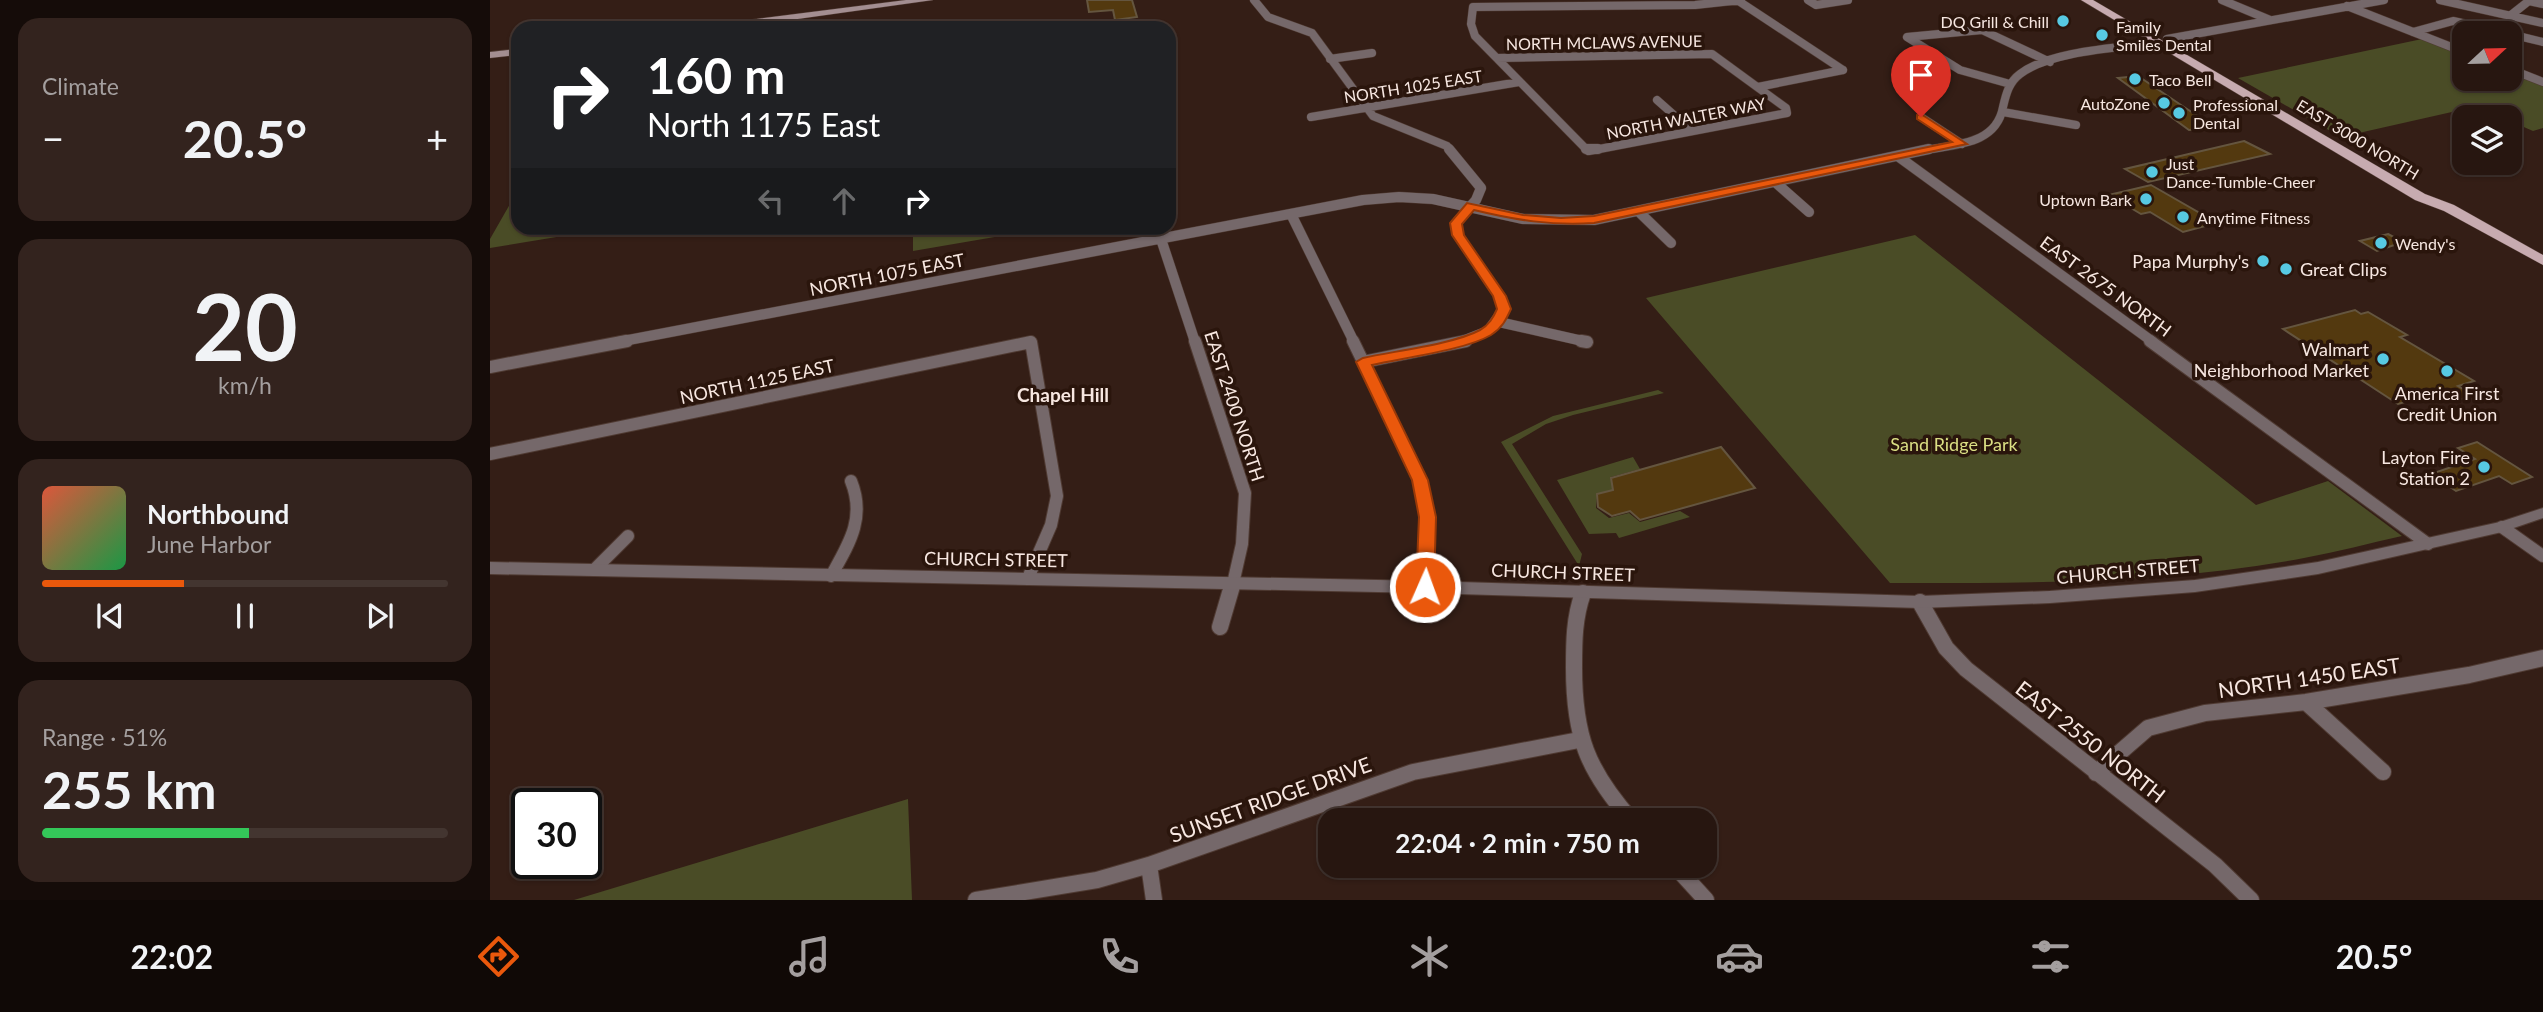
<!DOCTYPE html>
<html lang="en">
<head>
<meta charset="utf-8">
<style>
  body { margin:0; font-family:Lato,sans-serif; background:#33231e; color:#f1f3f6; height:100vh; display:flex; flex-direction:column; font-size:26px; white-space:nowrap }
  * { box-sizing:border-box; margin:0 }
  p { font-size:23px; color:#a49f9f }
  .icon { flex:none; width:38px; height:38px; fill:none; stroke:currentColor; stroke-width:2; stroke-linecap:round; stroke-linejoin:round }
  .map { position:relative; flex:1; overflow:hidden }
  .details { display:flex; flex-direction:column; gap:18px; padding:18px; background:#150c09; width:490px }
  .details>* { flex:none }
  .hud { position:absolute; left:21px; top:21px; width:665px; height:214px; border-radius:21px; box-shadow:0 2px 5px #0004,0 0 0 2px #433530; background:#202124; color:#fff; overflow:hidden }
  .needle { width:46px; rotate:68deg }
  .buttons { position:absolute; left:1962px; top:21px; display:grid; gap:14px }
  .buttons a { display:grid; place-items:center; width:70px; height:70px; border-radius:14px; background:#271610; box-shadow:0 2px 5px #0004,0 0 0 2px #433530; font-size:35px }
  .speed { position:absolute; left:21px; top:788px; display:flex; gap:14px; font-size:35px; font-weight:700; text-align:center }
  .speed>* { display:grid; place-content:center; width:91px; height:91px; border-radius:50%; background:#271610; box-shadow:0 2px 5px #0004,0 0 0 2px #433530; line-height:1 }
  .speed .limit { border:4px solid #111; border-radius:10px; background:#fff; color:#111 }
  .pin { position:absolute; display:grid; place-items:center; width:60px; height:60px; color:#fff; margin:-72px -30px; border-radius:50% 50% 50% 0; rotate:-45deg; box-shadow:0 0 7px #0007 }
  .pin .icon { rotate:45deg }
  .me { position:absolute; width:77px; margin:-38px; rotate:2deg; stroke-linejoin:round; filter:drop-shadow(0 0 5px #0008) }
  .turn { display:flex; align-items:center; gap:24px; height:147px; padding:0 21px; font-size:32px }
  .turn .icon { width:91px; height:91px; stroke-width:2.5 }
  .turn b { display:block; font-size:49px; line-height:60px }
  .lanes { display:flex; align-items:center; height:66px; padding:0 21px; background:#0003; justify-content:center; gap:35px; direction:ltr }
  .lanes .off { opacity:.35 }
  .big { font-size:52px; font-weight:700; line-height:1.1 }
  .details .card { flex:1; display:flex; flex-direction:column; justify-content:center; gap:10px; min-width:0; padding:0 24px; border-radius:21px; background:#33231e }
  .details .dial { align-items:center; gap:0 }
  .dial b { font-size:91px; line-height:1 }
  .song { display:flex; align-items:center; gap:21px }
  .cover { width:84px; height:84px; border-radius:10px; background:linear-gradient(135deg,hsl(10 70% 55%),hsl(140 70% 35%)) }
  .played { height:7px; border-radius:4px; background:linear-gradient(90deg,#ea580c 35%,#433530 35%) }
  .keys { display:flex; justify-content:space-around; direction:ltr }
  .heat { display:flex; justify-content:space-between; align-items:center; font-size:38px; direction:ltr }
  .charge { height:10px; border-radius:5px; background:linear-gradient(90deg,#34c759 51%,#433530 0) }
  .trip { position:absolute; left:828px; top:808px; width:399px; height:70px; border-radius:21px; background:#271610; box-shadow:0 2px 5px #0004,0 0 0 2px #433530; font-weight:700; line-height:70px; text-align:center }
  .dock { display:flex; height:112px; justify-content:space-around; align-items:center; background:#100906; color:#a49f9f }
  .dock .icon { width:49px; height:49px }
  .dock .selected { color:#ea580c }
  .dock b { font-size:32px; color:#f1f3f6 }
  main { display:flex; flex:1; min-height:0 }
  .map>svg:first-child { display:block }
  .green { fill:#4a4c26 }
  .building { fill:#53390f; stroke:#64553f; stroke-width:2 }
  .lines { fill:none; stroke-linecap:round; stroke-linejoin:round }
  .minor-far3-casing { stroke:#4f3a32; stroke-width:9 }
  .minor-far2-casing { stroke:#4f3a32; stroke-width:11 }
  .minor-far1-casing { stroke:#4f3a32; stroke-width:14 }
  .minor-casing { stroke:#4f3a32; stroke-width:18 }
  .tertiary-casing { stroke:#4f3a32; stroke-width:2 }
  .secondary-casing { stroke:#4f3a32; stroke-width:1 }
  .primary-casing { stroke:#4f3a32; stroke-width:1 }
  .minor-far3 { stroke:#75686a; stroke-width:8 }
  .minor-far2 { stroke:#75686a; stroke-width:10 }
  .minor-far1 { stroke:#75686a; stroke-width:12 }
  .minor { stroke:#75686a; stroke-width:16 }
  .tertiary { fill:#75686a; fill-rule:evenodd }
  .secondary { fill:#a38e91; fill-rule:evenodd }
  .primary { fill:#c7abb0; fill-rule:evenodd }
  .route { fill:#ea580c; stroke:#983908; stroke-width:2 }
  .poi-dot { fill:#57c9e2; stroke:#2a150c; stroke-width:2.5 }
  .labels { text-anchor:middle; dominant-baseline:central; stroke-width:7; stroke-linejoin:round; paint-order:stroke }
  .far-poi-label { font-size:16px; fill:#f7e7e1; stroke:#2a150c; text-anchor:start }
  .far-street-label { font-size:16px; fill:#f7e7e1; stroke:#2a150c }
  .poi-label { font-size:18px; fill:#f7e7e1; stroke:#2a150c; text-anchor:end }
  .street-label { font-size:18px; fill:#f7e7e1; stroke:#2a150c }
  .park-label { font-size:18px; fill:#dbdf84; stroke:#2a150c }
  .neighbourhood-label { font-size:19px; font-weight:bold; fill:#f7e7e1; stroke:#2a150c }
  .near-street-label { font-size:21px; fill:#f7e7e1; stroke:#2a150c }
</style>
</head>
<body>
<main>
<section class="details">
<div class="card"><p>Climate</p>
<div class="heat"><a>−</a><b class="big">20.5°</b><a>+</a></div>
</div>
<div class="card dial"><b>20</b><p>km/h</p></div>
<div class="card">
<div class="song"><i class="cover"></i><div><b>Northbound</b><p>June Harbor</p></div></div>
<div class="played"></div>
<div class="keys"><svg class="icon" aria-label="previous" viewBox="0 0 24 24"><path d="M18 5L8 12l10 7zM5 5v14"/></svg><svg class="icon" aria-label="pause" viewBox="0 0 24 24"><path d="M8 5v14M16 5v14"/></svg><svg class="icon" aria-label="next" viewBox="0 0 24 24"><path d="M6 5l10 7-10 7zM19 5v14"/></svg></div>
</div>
<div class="card"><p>Range · 51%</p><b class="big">255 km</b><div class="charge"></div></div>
</section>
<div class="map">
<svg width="2053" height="900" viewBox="0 0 2053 900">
  <rect width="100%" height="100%" fill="#341e16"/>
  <path class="green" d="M1932,39L1974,55V79H2020V72L2053,85V128L2043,131L2020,121V117H2009L1984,107L1851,137L1748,78Z
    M28,190V228H121L0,248V239Z
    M413,228H558L423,251V231L413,232Z
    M1425,235L1766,505L1838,481L1912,536C1880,543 1847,552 1814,558C1678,584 1537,583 1400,583L1156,298Z
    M1168,390L1174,393L1083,415L1056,424L1022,444L1092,554L1089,566L1011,442L1063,416Z
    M1143,457L1150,469L1121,477L1123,490L1107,495L1106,508L1119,518L1139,513L1150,522L1190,511L1200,517L1129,538L1126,533L1099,534L1067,480Z
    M418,799L422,900H84Z"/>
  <path class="building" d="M597,0H642L647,17L625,20L623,10L599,12Z
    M1648,76L1694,107L1726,128L1699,130L1628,78Z
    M1754,141L1780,154L1658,182L1635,169Z
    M1661,185L1727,223L1693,232L1660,212L1651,214L1619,195Z
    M1898,234L1913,242L1887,251L1870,241Z
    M1865,310L1871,314L1878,312L1917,335L1910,337L1984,381L1968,386L1983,395L1969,400L1954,391L1908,404L1793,329Z
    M1987,442L2042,477L2022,484L2009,476L1966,491L1941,474L1985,459L1968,448Z
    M1231,447L1265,488L1150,520L1140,511L1122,516L1108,507L1107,494L1123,490L1121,478Z"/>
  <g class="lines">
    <defs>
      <path id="minor-far3" d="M764,0L778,17L822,33L883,116L957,146L961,151
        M1247,0L1353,70
        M1318,0L1326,5L1358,0
        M1732,0L1780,20
        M1950,0L2053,23
        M2039,1L2053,4
        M1857,6L1974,52
        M2021,15L2040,0
        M1923,32L1963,21L2017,33
        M2020,34L2053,42
        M1677,39L1894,0
        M1007,58L1222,54L1296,108L1297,113L1099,151
        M840,59L882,53
        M2020,69L2053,82
        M1520,84L1470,70L1417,37L1492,30L1560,62
        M1268,87L1353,70
        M1167,100L1202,131
        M1513,112L1586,125
        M821,117L1029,82
        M1431,117L1472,144
        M1098,151L985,36L981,24L983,7L1205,5L1251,0
        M1431,151C1463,144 1506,146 1513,107C1516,94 1519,82 1530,74C1560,51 1627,48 1665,43"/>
      <path id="minor-far2" d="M959,149L991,188L986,200L966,223L968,235L1009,296L1014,309L998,331L970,342
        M1096,149H1108
        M1409,157L1663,342
        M1285,182L1319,212
        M1148,211L1181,243
        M801,214L864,342
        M671,239L705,342
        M1009,322L1097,342
        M128,342L873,200L909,197L943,199L1033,219L1104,220L1439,149
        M539,342H541"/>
      <path id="minor-far1" d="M705,341L755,493L752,544L742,588
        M863,341L930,479L937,517L935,587
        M1091,341L1097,342
        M1660,341L1938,544
        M873,362L976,341
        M0,367L137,341
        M0,454L541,342L567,496L561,525L538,578
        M2012,527L2053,556
        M104,570L138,536
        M341,576C359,544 376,518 361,481"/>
      <path id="minor" d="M1093,593C1084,618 1084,642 1084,668C1084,736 1097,770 1142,821
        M1430,602L1456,648L1476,669L1725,865L1761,900
        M730,627L742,586
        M1816,702L1893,772
        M1606,773L1658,728L1715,713L1816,702L1979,675L2053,658
        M659,865L664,900
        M1185,866L1216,900
        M486,900L607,880L659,865L923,772L1089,740"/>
      <path id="tertiary" d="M2053,508V518L2012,532L1828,574L1705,592L1560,603L1430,608L935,593L0,574V562L935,581L1430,596L1560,591L1705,580L1828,562L2010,522Z"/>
      <path id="secondary" d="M416,0H443L243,28H215L220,25Z
        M28,49V55L0,58V52Z"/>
      <path id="primary" d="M1591,0H1603L1935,194L1964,205L2053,255V265L1954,211L1925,200Z"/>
    </defs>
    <use href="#minor-far3" class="minor-far3-casing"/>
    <use href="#minor-far2" class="minor-far2-casing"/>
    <use href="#minor-far1" class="minor-far1-casing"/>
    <use href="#minor" class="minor-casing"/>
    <use href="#tertiary" class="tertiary-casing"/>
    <use href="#secondary" class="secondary-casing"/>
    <use href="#primary" class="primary-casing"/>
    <use href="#minor-far3" class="minor-far3"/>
    <use href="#minor-far2" class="minor-far2"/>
    <use href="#minor-far1" class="minor-far1"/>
    <use href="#minor" class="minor"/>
    <use href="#tertiary" class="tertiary"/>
    <use href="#secondary" class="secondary"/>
    <use href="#primary" class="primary"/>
  </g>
  <path class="route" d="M1431,114L1477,144L1104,223C1062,226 1025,220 984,210L972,224L974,235L1016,296L1021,309C1016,320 1012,328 1001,335C976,350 912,358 882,365L938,480L946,517L944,587L935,593L929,591L926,587L929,517L922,480L866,362L873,358C904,351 964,344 990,330C999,325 1003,318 1007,309L1003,296L962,235L960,223L977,203L1033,215L1071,218L1104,216L1462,142L1427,119V115Z"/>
  <g class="poi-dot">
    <circle cx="1573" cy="21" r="7"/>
    <circle cx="1612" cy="35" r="7"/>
    <circle cx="1645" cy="79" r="7"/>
    <circle cx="1674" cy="103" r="7"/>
    <circle cx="1689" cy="113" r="7"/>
    <circle cx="1662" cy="172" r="7"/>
    <circle cx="1656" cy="199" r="7"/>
    <circle cx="1693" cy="217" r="7"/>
    <circle cx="1891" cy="243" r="7"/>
    <circle cx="1773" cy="261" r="7"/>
    <circle cx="1796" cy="269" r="7"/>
    <circle cx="1893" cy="359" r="7"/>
    <circle cx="1957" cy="371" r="7"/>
    <circle cx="1994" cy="467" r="7"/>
  </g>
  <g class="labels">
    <g class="far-poi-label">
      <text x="1559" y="21" text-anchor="end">DQ Grill &amp; Chill</text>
      <text x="1626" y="26">Family<tspan x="1626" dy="18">Smiles Dental</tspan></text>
      <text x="1659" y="79">Taco Bell</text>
      <text x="1660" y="103" text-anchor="end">AutoZone</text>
      <text x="1703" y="104">Professional<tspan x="1703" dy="18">Dental</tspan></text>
      <text x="1676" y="163">Just<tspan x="1676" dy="18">Dance-Tumble-Cheer</tspan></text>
      <text x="1642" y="199" text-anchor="end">Uptown Bark</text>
      <text x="1707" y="217">Anytime Fitness</text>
      <text x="1905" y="243">Wendy's</text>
    </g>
    <g class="far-street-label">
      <text transform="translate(1114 42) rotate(-1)">NORTH MCLAWS AVENUE</text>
      <text transform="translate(923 86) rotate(-9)">NORTH 1025 EAST</text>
      <text transform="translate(1196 118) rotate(-11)">NORTH WALTER WAY</text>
      <text transform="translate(1868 139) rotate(31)">EAST 3000 NORTH</text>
    </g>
    <g class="poi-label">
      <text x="1759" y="261">Papa Murphy's</text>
      <text x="1810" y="269" text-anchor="start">Great Clips</text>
      <text x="1879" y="349">Walmart<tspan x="1879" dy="21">Neighborhood Market</tspan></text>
      <text x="1957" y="393" text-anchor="middle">America First<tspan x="1957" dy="21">Credit Union</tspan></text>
      <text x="1980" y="457">Layton Fire<tspan x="1980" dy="21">Station 2</tspan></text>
    </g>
    <g class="street-label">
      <text transform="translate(397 274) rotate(-11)">NORTH 1075 EAST</text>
      <text transform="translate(1616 286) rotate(36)">EAST 2675 NORTH</text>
      <text transform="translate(267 381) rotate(-12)">NORTH 1125 EAST</text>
      <text transform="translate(745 406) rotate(72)">EAST 2400 NORTH</text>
      <text transform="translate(506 559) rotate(1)">CHURCH STREET</text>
      <text transform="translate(1638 571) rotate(-5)">CHURCH STREET</text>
      <text transform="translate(1073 572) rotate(2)">CHURCH STREET</text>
    </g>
    <g class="park-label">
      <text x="1464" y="444">Sand Ridge Park</text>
    </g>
    <g class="neighbourhood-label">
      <text x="573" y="394">Chapel Hill</text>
    </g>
    <g class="near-street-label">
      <text transform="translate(1819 677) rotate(-8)">NORTH 1450 EAST</text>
      <text transform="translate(1601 741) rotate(38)">EAST 2550 NORTH</text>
      <text transform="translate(780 799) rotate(-20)">SUNSET RIDGE DRIVE</text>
    </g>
  </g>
</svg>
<div class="buttons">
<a><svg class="needle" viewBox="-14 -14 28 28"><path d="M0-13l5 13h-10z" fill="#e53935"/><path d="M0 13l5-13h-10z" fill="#a49f9f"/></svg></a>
<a><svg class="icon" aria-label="layers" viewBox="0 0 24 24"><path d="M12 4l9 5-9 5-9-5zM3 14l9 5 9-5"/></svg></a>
</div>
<div class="speed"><div class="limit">30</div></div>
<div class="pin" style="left:1431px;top:117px;background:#d93025"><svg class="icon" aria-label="arrive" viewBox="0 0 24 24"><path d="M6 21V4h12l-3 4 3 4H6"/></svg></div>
<svg class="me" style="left:935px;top:587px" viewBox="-20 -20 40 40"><circle r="17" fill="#ea580c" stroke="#fff" stroke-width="3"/><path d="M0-11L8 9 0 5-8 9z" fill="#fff"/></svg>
<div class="trip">22:04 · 2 min · 750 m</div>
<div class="hud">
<div class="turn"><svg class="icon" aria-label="right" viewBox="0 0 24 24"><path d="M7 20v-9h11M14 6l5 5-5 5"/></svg><div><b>160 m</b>North 1175 East</div></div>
<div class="lanes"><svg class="icon off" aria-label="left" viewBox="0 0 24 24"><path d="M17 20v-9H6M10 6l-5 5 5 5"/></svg><svg class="icon off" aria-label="ahead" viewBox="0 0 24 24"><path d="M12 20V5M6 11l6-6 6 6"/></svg><svg class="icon" aria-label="right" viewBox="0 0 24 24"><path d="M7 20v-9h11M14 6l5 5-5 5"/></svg></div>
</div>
</div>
</main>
<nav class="dock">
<b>22:02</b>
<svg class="icon selected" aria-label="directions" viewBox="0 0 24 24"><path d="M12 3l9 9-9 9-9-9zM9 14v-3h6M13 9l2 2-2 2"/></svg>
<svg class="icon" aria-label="music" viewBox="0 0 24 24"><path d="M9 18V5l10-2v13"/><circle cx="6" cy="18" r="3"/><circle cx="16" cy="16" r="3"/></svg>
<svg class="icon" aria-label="phone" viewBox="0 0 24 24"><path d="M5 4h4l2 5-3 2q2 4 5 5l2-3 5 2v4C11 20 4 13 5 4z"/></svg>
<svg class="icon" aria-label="climate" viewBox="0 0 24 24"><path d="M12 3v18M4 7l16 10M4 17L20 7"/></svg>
<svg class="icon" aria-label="car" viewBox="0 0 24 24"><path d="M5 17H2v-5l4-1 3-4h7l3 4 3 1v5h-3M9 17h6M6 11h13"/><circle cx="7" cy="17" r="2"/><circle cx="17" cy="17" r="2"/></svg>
<svg class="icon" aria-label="filters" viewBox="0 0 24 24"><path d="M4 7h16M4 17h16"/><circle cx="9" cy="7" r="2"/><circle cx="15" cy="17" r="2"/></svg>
<b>20.5°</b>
</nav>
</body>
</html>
